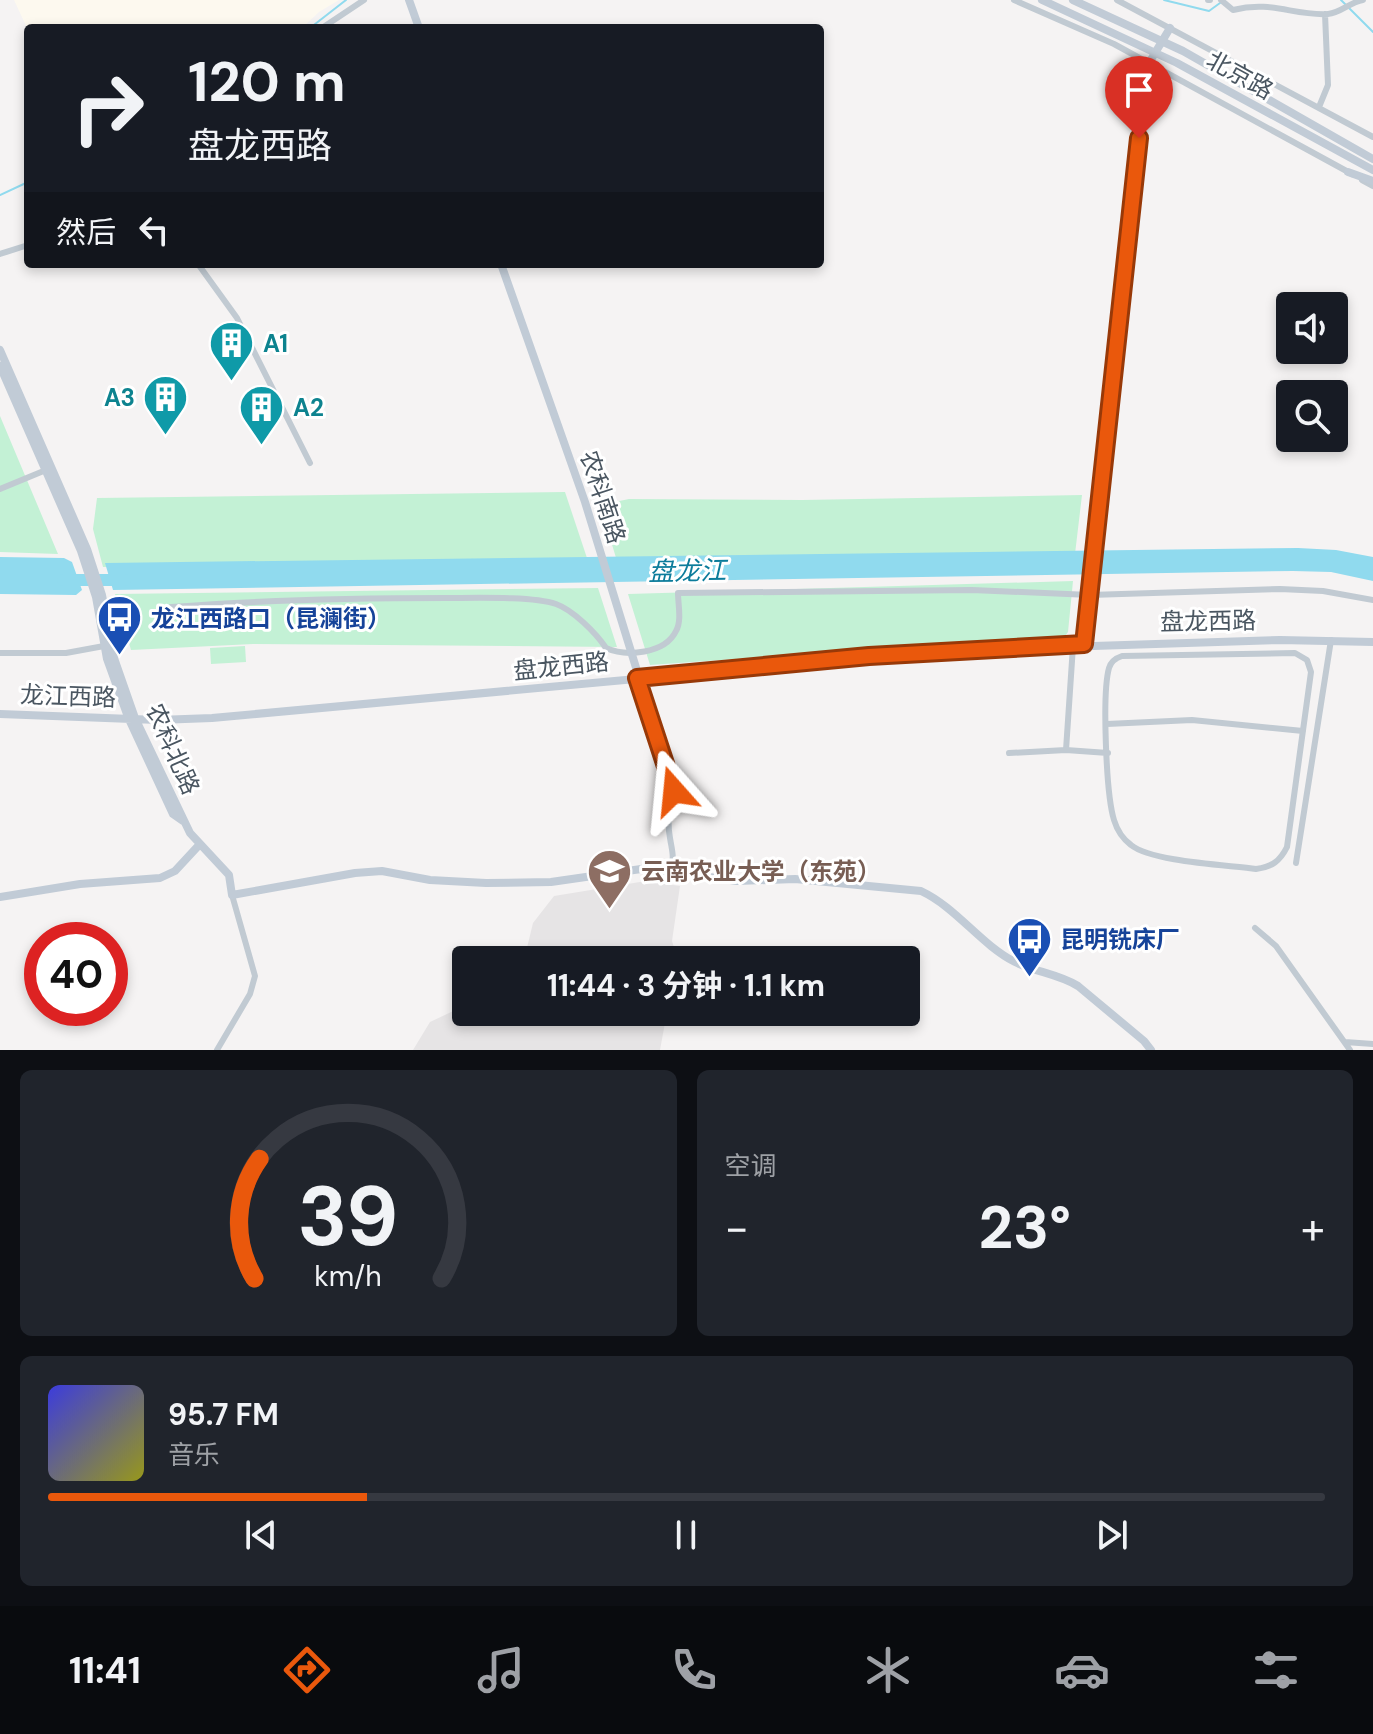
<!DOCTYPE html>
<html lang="zh">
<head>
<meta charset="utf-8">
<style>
  body { margin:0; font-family:"DM Sans","Noto Sans SC",sans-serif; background:#20242c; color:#f1f3f6; height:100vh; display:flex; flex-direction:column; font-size:30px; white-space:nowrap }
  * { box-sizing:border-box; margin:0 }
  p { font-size:26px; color:#9ea1a6 }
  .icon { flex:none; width:44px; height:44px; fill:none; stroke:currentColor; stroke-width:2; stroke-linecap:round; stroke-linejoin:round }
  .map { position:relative; height:1050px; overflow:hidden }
  .drawer { display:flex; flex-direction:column; gap:20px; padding:20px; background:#0d0f14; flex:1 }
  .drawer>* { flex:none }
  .top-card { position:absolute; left:24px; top:24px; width:800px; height:244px; border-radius:8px; box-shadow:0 4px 12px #0003; background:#171b24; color:#f1f3f6; overflow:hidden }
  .buttons { position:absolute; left:1276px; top:292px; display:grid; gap:16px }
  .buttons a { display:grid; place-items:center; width:72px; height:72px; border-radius:8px; background:#171b24; box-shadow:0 4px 12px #0003; font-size:40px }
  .speed { position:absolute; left:24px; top:922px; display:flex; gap:16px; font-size:40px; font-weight:700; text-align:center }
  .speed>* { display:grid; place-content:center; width:104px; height:104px; border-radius:50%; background:#171b24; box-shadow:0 4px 12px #0003; line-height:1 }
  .speed .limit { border:12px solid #d22; background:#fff; color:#111 }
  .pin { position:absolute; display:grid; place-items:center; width:68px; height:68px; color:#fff; margin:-82px -34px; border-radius:50% 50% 50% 0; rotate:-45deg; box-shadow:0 0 8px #0007 }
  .pin .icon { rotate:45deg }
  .me { position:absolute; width:88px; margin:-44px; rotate:342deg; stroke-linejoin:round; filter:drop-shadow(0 0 6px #0008) }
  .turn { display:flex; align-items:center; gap:28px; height:168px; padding:0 32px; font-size:36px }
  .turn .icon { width:104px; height:104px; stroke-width:2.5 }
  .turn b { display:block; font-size:56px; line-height:68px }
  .then { display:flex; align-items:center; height:76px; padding:0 32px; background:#0003; gap:16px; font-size:30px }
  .big { font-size:60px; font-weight:700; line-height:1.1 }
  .drawer .card { flex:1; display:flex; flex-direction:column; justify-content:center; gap:12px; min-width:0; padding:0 28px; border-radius:12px; background:#20242c }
  .drawer .dial { align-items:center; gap:0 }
  .dial svg { height:208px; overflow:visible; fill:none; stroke:#363941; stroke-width:7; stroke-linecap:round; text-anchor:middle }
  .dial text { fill:#f1f3f6; stroke:none }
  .song { display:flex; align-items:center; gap:24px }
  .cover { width:96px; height:96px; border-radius:12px; background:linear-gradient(135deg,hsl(240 70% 55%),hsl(60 70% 35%)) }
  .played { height:8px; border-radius:4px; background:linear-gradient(90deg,#ea580c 25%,#363941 25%) }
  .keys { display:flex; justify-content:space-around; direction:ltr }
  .heat { display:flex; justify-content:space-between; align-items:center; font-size:44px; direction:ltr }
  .drawer .tiles { flex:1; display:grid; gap:20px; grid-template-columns:1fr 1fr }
  .card:last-child { grid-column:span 2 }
  .trip { position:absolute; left:452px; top:946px; width:468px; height:80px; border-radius:8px; background:#171b24; box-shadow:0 4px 12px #0003; font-weight:700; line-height:80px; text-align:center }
  .dock { display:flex; height:128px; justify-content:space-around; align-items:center; background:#090b0e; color:#9ea1a6 }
  .dock .icon { width:56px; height:56px }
  .dock .on { color:#ea580c }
  .dock b { font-size:36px; color:#f1f3f6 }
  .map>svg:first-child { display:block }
  .commercial { fill:#fdf9ef }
  .education { fill:#e6e4e5 }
  .green { fill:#c3f1d5 }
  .water { fill:#90daee }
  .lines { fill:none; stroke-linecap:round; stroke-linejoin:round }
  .stream { stroke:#90daee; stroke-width:2 }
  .river { stroke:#90daee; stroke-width:12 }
  .street { stroke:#c1cad2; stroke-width:6 }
  .secondary { stroke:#c1cbd6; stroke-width:8 }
  .route-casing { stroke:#983908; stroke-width:20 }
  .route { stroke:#ea580c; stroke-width:14 }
  .labels { text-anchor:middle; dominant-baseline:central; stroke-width:6; stroke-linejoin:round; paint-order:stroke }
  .street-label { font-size:24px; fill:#4a5661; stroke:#fff }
  .culture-label { font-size:24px; font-weight:bold; fill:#0d838f; stroke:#fff; text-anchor:start }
  .transit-label { font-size:24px; font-weight:bold; fill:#164399; stroke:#fff; text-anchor:start }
  .education-label { font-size:24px; font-weight:bold; fill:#785e54; stroke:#fff; text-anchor:start }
  .water-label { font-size:26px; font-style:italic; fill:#0c7c9b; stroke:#fff }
</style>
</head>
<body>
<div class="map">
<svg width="1373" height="1050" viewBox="0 0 1373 1050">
  <rect width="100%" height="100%" fill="#f5f3f3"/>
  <path class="commercial" d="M14,0H339L319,12L302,28L28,30Z"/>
  <path class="education" d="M646,881L680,886L672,941L678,960H524L533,923L554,896Z
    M466,1005V1012H667L660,1050H413L430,1022Z"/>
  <path class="green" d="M0,416L58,554L0,552Z
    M565,492L588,561L103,567L93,529L97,498Z
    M1082,495L1075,554L617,561L600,505L629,499L802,500Z
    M1073,581L1068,632L1065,636L650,665L628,594Z
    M598,588L617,647L253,644L131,650L115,594Z
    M245,646L246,662L211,664L210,648Z"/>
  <path class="water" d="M1298,548L1336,550L1373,557V581L1331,572L1293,571L113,590L105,563Z
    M0,557L64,558L72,562L82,590L76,595L0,594Z"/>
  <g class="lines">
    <path class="stream" d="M1164,0L1209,11L1220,3
      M1341,0L1373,32
      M310,28L346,0
      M0,195L28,182"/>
    <path class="river" d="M63,580H125"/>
    <path class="street" d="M1014,0L1114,44L1352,174
      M1117,0L1373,137
      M1208,0H1210
      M1221,0L1233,10C1272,0 1293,16 1328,14C1341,13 1350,2 1363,0
      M322,28L364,0
      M1319,107L1328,85L1325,14
      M1362,180L1373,186
      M0,254L28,245
      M198,264L237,318L310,463
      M0,489L46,470
      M171,607C263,600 354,598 446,598C474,598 532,596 556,604C573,610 596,633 606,648C626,657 665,654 676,631C682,621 678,604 678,593L972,590L1090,595L1280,589L1323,591L1373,600
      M0,653H66L104,646
      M1295,653L1307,660L1311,672L1287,847C1280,861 1272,867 1256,869C1228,865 1152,862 1131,845C1123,839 1117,830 1114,820C1106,794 1102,693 1109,668C1111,661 1116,658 1122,656Z
      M1107,724L1192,720L1303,731
      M1066,750L1073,646
      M1009,753L1066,750L1108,753
      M1296,863L1331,640
      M670,871C675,857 672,851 670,838C667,822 669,806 674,791
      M1255,928L1276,946L1350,1050
      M1345,1042L1373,1044
      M217,1050L250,994L255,976L232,895"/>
    <path class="secondary" d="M409,0L419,28
      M1042,0L1177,63L1373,170
      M1073,0L1183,51L1373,159
      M1348,172L1373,181
      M501,264L585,502L674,791
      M0,350L87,549L102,595L114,658L135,718L190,833L229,875L232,895L355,873L382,871L430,880L486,883L551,882L648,868L737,881L795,879L921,891C957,908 980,944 1015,962C1035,972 1059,974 1078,986L1144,1041L1151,1050
      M0,366L81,551L96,597L107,659L128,717L173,814L183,821
      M1084,644L1146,77L1149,63L1170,28
      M0,714L158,720L212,718L941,651L1280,640L1373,642
      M0,897L80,884L160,878L175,871L200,844"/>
  </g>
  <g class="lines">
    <defs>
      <path id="route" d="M674,791L637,678L869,656L1084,644L1139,138"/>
    </defs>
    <use href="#route" class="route-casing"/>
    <use href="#route" class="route"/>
  </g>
  <defs>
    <symbol id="building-pin" viewBox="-11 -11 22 30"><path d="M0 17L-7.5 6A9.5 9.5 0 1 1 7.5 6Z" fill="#0f9aa8" stroke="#fff"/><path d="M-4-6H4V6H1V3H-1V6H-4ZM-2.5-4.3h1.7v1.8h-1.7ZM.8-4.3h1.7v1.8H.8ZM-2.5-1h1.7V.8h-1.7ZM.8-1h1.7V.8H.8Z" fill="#fff"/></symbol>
    <symbol id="bus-pin" viewBox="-11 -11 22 30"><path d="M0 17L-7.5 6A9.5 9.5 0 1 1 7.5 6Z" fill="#1a4fb4" stroke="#fff"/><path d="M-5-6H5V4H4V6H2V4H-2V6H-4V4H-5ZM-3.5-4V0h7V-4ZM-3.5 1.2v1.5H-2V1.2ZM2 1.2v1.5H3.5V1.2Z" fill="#fff"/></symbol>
    <symbol id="university-pin" viewBox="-11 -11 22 30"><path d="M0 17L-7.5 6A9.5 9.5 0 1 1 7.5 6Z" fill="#8d6e63" stroke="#fff"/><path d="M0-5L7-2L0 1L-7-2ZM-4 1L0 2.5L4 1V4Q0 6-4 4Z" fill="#fff"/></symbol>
  </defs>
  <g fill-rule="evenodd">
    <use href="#building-pin" x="206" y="318" width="51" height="69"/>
    <use href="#building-pin" x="140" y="372" width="51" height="69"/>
    <use href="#building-pin" x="236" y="382" width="51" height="69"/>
    <use href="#bus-pin" x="94" y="592" width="51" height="69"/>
    <use href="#university-pin" x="584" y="846" width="51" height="69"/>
    <use href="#bus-pin" x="1004" y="914" width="51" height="69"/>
  </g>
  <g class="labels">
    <g class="street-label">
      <text transform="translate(1240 75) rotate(29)">北京路</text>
      <text transform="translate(603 497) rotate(72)">农科南路</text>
      <text transform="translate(1208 621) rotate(-1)">盘龙西路</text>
      <text transform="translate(561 666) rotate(-6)">盘龙西路</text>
      <text transform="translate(68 696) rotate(2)">龙江西路</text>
      <text transform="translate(173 749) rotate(66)">农科北路</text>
    </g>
    <g class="culture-label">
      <text x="263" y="343">A1</text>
      <text x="135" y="397" text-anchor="end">A3</text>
      <text x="293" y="407">A2</text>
    </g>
    <g class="transit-label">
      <text x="151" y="618">龙江西路口（昆澜街）</text>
      <text x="1060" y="939">昆明铣床厂</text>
    </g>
    <g class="education-label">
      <text x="641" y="871">云南农业大学（东苑）</text>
    </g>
    <g class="water-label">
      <text transform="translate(687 571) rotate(-1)">盘龙江</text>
    </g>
  </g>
</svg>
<div class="buttons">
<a><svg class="icon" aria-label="sound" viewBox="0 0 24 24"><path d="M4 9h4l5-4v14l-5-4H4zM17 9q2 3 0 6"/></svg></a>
<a><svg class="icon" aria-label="search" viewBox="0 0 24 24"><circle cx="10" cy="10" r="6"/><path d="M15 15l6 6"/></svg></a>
</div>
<div class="speed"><div class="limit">40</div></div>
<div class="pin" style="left:1139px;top:138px;background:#d93025"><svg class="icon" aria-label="arrive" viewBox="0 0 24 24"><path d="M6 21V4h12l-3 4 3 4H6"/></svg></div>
<svg class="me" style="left:674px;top:791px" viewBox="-20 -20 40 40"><path d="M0-17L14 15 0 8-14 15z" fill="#ea580c" stroke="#fff" stroke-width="4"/></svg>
<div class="trip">11:44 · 3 分钟 · 1.1 km</div>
<div class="top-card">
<div class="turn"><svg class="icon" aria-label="right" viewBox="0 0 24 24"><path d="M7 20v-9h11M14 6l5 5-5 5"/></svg><div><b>120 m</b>盘龙西路</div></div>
<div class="then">然后<svg class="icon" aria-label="left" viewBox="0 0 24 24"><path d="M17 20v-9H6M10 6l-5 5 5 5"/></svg></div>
</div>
</div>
<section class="drawer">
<div class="tiles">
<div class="card dial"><svg viewBox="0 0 100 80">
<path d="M14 69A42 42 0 1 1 86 69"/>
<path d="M14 69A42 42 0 0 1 16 23" stroke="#ea580c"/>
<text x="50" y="56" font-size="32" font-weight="700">39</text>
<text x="50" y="72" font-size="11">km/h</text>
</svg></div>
<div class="card"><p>空调</p>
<div class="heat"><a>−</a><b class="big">23°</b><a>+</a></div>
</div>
<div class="card">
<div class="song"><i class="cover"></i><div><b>95.7 FM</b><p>音乐</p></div></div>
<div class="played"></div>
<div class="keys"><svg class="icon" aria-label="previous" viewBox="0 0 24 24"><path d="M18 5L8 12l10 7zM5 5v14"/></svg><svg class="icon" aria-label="pause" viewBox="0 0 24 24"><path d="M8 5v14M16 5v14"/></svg><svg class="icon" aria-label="next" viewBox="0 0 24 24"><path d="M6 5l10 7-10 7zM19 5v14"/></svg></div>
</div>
</div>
</section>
<nav class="dock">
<b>11:41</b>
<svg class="icon on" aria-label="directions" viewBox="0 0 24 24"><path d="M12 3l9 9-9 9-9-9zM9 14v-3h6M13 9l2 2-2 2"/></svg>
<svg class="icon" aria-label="music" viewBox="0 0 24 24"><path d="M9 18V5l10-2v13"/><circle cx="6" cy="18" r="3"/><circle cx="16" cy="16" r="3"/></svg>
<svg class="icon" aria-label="phone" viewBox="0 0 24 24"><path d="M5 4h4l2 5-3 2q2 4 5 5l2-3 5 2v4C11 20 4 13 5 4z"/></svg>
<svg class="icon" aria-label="climate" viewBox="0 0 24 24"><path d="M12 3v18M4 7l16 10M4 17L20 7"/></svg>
<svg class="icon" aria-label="car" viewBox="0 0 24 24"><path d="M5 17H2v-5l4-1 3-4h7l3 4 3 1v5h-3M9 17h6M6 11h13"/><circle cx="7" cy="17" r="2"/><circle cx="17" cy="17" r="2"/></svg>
<svg class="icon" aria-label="filters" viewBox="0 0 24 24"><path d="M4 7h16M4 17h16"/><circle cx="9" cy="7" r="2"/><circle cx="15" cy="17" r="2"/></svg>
</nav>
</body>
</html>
